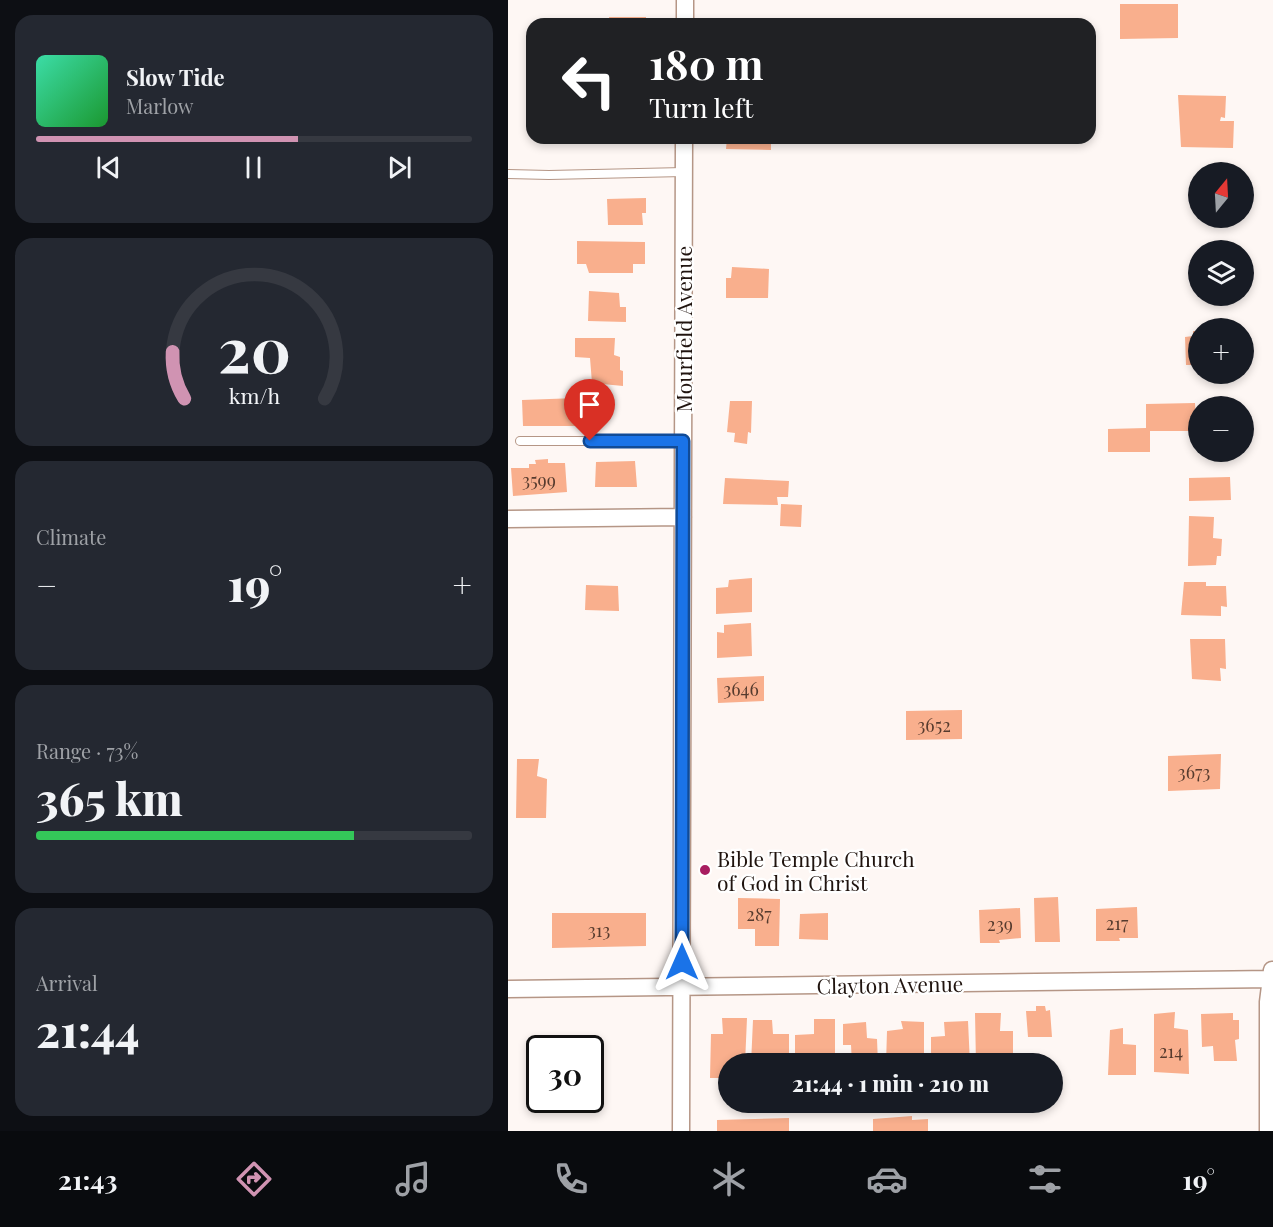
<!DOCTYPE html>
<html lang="en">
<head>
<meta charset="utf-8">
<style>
  body { margin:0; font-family:"Playfair Display",serif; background:#242831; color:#f1f3f6; height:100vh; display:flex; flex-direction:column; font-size:22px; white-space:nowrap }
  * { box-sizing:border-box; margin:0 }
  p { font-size:20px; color:#9ea1a6 }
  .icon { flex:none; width:33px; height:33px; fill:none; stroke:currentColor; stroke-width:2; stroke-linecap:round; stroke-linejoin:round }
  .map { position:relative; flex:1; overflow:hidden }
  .drawer { display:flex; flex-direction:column; gap:15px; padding:15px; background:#0d0f14; width:508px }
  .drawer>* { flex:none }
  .guide { position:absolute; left:18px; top:18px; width:570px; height:126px; border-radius:18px; box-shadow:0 3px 9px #0003; background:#202124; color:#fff; overflow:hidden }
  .needle { width:39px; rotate:18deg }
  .fabs { position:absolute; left:680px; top:162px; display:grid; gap:12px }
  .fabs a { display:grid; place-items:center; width:66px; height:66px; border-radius:50%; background:#171b24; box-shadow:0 3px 9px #0003; font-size:30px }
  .speed { position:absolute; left:18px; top:1035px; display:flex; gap:12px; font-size:30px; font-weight:700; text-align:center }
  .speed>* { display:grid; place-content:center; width:78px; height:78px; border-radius:50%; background:#171b24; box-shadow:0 3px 9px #0003; line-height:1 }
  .speed .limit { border:3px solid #111; border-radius:9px; background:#fff; color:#111 }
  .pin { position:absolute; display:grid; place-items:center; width:51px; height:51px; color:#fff; margin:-62px -26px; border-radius:50% 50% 50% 0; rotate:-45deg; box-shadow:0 0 6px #0007 }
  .pin .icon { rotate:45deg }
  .me { position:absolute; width:66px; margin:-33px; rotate:0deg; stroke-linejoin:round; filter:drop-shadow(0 0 4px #0008) }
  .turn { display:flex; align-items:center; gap:21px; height:126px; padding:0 24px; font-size:27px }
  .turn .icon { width:78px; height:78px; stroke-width:2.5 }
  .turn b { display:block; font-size:42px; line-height:51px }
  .big { font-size:45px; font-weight:800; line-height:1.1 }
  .drawer .card { flex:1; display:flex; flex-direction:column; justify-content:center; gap:9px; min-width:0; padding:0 21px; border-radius:18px; background:#242831 }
  .drawer .dial { align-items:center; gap:0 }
  .dial svg { height:156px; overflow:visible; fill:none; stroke:#363941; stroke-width:7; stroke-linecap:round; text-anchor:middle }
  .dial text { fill:#f1f3f6; stroke:none }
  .song { display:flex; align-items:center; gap:18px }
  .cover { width:72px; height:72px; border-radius:9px; background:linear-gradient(135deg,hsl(160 70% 55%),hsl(130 70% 35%)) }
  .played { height:6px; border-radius:3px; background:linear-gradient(90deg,#d093b2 60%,#363941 60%) }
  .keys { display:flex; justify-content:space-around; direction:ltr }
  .heat { display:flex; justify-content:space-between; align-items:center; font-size:33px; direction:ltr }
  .charge { height:9px; border-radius:4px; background:linear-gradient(90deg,#34c759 73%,#363941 0) }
  .trip { position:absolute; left:210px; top:1053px; width:345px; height:60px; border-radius:30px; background:#171b24; box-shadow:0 3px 9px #0003; font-weight:800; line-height:60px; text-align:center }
  .menu { display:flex; height:96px; justify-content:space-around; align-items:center; background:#090b0e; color:#9ea1a6 }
  .menu .icon { width:42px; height:42px }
  .menu .current { color:#d093b2 }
  .menu b { font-size:27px; color:#f1f3f6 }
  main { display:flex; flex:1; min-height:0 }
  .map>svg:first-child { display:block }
  .building { fill:#f9af8d }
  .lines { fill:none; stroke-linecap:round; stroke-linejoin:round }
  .service-casing { stroke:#b59686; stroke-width:10 }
  .minor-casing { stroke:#b59686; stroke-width:19 }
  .service { stroke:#fff; stroke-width:8 }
  .minor { stroke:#fff; stroke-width:16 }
  .route-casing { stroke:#114b97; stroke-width:15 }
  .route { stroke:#1a73e8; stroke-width:10 }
  .poi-dot { fill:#a81d60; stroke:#fff; stroke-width:2 }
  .labels { text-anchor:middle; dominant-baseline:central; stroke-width:4.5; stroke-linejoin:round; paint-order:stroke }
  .number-label { font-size:18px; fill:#563b2e }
  .street-label { font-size:21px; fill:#20140f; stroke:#fff }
  .poi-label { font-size:21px; fill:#20140f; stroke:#fff; text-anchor:start }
</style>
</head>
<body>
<main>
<section class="drawer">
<div class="card">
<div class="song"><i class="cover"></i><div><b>Slow Tide</b><p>Marlow</p></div></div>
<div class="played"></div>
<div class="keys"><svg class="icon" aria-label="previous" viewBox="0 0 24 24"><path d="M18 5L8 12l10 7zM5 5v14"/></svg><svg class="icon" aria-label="pause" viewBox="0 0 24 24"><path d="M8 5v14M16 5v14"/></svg><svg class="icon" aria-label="next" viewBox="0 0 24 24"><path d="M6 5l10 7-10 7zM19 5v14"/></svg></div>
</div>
<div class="card dial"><svg viewBox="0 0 100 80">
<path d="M14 69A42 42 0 1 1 86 69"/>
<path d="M14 69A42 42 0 0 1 8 45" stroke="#d093b2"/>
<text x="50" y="56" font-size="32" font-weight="700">20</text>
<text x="50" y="72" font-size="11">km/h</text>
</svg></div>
<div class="card"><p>Climate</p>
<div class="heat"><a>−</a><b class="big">19°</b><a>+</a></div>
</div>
<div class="card"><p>Range · 73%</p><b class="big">365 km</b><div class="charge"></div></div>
<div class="card"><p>Arrival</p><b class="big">21:44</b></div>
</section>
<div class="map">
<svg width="765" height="1131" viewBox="0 0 765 1131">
  <rect width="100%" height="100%" fill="#fef7f4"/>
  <path class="building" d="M612,4H670V38L612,39Z
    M101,17H138V24H102Z
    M670,95L718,96L717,118L713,117L712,121H726L725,148L673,147Z
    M219,138H263V150L218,149Z
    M138,198V213H134L135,225H100L99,199Z
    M69,241L137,242V264H125V273H81L78,264H69Z
    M224,267L261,269L260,298H218V278H223Z
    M81,291L111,293L112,307H118V322L80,321Z
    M685,331H690V365H678L677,337L685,336Z
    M67,338H107L106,355L112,357V370L115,371V386L84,383L82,358L67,357Z
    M69,398L68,426H15L14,400Z
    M222,401H244L243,433L240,432L239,444L226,442L227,433L219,432Z
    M687,403L688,419L683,420L682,431H642V452H600V429L638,428V404Z
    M40,459V463H57L59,492L5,496L3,468H21V464H28L27,460Z
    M127,461L129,487H87L88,462Z
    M722,477L723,500L681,501V478Z
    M217,478L281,481L280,497H269L270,505L215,504Z
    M273,504L294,505L293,527L272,526Z
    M681,516L706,517L705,538L714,539L713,556H709L708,565L680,566Z
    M244,578V612L208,614V588L220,587L221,580Z
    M676,582H698V586H718L719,607L713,606V616L673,615Z
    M78,585L110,586L111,611L77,610Z
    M243,623L244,656L209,658V632L216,633V625Z
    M682,639H717L718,669L712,668L713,681L684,679Z
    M256,676V701L210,703L209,678Z
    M454,710V739L398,740V711Z
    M713,754L712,789L660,791V756Z
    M9,759H31L29,776L39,779L38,818H8Z
    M550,897L552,942H527L526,898Z
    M230,898L272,899L271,946H247V929H230Z
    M629,907L630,938H611L612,941H588V909Z
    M512,908L513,938L491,940L492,943H472L471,910Z
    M44,913H138V946L44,948Z
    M320,913V940L291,939L292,914Z
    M528,1006H537L538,1011L542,1010L544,1037H520L518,1011H528Z
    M667,1012L666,1028L680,1030L681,1074L646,1072V1014Z
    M467,1013H493L492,1031H505V1064H468Z
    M725,1013V1020H731V1039L727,1040L729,1061H706L705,1046L694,1047L693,1014Z
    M214,1018H239L237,1064H220V1078H202L203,1034H215Z
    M306,1019H327V1064L287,1063V1035L306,1034Z
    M245,1020H264L265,1034H281V1064H243Z
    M393,1021L416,1022V1064H378L379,1031L395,1029Z
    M460,1021L462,1064H423V1037L437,1036L436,1022Z
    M358,1022L359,1038L369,1039L370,1064H344L343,1045H335V1024Z
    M615,1028V1044L628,1045V1075H600L602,1030Z
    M404,1116V1120L420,1119V1131H365V1119Z
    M281,1118V1131H209V1120Z"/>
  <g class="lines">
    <defs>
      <path id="service" d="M0,174L41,175L176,172
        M12,441H175"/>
      <path id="minor" d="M177,24V0
        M0,519L175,517
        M0,989L765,979
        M173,1131L176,138
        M760,1131V1002L764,970"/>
    </defs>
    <use href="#service" class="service-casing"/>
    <use href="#minor" class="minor-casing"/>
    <use href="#service" class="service"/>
    <use href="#minor" class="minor"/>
  </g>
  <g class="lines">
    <defs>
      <path id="route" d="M82,441H175L174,962"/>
    </defs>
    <use href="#route" class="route-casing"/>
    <use href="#route" class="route"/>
  </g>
  <circle class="poi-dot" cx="197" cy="870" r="6"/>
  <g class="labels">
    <g class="number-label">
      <text x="31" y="480">3599</text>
      <text x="233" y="689">3646</text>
      <text x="426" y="725">3652</text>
      <text x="686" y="772">3673</text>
      <text x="251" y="914">287</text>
      <text x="609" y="923">217</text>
      <text x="492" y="924">239</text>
      <text x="91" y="930">313</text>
      <text x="663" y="1051">214</text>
    </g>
    <g class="street-label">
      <text transform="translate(175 329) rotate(-90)">Mourfield Avenue</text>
      <text transform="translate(382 984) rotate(-1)">Clayton Avenue</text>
    </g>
    <g class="poi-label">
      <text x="209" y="858">Bible Temple Church<tspan x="209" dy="24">of God in Christ</tspan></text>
    </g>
  </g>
</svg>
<div class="fabs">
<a><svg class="needle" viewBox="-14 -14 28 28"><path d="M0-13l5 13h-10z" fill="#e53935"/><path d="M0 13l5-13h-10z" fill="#9ea1a6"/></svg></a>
<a><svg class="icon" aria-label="layers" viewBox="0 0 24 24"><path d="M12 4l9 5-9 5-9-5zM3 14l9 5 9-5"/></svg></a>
<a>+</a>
<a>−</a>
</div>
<div class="speed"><div class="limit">30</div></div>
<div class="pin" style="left:82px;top:441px;background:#d93025"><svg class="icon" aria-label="arrive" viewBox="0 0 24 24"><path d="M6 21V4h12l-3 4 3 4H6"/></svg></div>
<svg class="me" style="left:174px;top:962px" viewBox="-20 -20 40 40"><path d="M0-17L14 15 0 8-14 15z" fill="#1a73e8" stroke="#fff" stroke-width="4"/></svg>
<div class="trip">21:44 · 1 min · 210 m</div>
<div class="guide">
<div class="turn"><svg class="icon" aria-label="left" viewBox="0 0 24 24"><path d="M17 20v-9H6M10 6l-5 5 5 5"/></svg><div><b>180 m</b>Turn left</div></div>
</div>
</div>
</main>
<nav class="menu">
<b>21:43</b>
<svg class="icon current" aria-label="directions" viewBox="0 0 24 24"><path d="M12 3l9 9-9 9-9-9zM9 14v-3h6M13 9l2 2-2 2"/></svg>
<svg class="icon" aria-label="music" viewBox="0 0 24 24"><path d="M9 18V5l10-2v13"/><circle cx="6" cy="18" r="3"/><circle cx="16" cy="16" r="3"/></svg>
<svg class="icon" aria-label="phone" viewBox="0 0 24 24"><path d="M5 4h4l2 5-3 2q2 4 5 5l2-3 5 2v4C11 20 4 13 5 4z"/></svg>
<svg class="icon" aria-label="climate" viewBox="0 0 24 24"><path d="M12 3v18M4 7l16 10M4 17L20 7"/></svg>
<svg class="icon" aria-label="car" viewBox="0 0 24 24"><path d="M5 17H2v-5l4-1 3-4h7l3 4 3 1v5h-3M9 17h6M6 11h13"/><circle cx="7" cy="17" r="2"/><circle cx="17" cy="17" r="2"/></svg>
<svg class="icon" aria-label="filters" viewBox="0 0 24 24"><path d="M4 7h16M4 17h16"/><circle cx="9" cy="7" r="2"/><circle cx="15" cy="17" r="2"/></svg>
<b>19°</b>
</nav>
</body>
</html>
